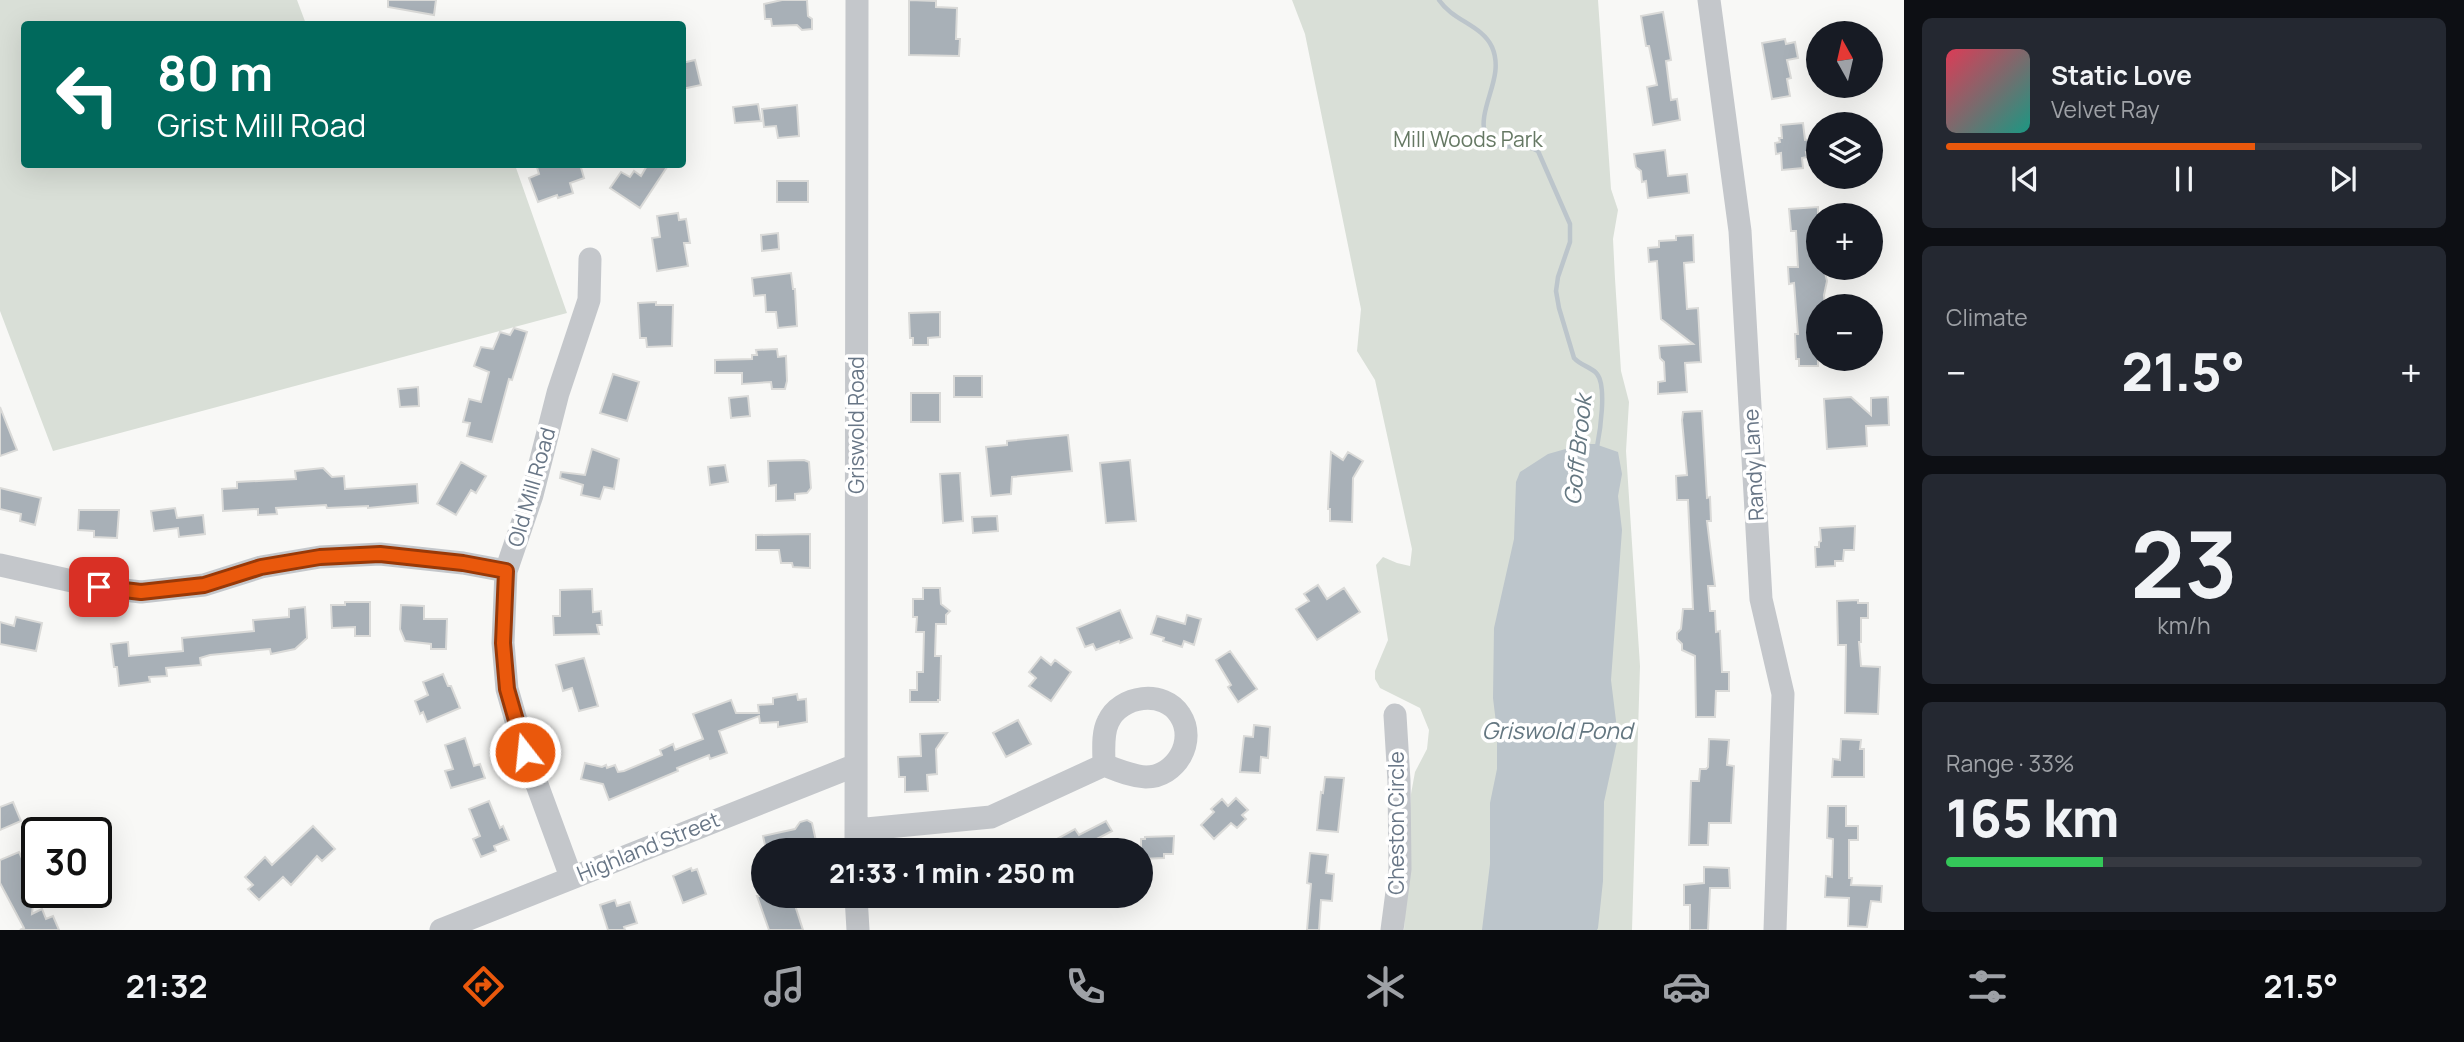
<!DOCTYPE html>
<html lang="en">
<head>
<meta charset="utf-8">
<style>
  body { margin:0; font-family:Manrope,sans-serif; background:#242831; color:#f1f3f6; height:100vh; display:flex; flex-direction:column; font-size:26px; white-space:nowrap }
  * { box-sizing:border-box; margin:0 }
  p { font-size:23px; color:#9ea1a6 }
  .icon { flex:none; width:38px; height:38px; fill:none; stroke:currentColor; stroke-width:2; stroke-linecap:round; stroke-linejoin:round }
  .map { position:relative; flex:1; overflow:hidden }
  .panel { display:flex; flex-direction:column; gap:18px; padding:18px; background:#0d0f14; width:560px }
  .panel>* { flex:none }
  .guide { position:absolute; left:21px; top:21px; width:665px; height:147px; border-radius:7px; box-shadow:0 7px 28px #0002; background:#00695c; color:#fff; overflow:hidden }
  .needle { width:46px; rotate:352deg }
  .tools { position:absolute; left:1806px; top:21px; display:grid; gap:14px }
  .tools a { display:grid; place-items:center; width:77px; height:77px; border-radius:50%; background:#171b24; box-shadow:0 7px 28px #0002; font-size:35px }
  .speed { position:absolute; left:21px; top:817px; display:flex; gap:14px; font-size:35px; font-weight:700; text-align:center }
  .speed>* { display:grid; place-content:center; width:91px; height:91px; border-radius:50%; background:#171b24; box-shadow:0 7px 28px #0002; line-height:1 }
  .speed .limit { border:4px solid #111; border-radius:10px; background:#fff; color:#111 }
  .pin { position:absolute; display:grid; place-items:center; width:60px; height:60px; color:#fff; margin:-30px; border-radius:14px; box-shadow:0 4px 10px #0006 }
  .me { position:absolute; width:77px; margin:-38px; rotate:344deg; stroke-linejoin:round; filter:drop-shadow(0 0 5px #0008) }
  .turn { display:flex; align-items:center; gap:24px; height:147px; padding:0 21px; font-size:32px }
  .turn .icon { width:91px; height:91px; stroke-width:2.5 }
  .turn b { display:block; font-size:49px; line-height:60px }
  .big { font-size:52px; font-weight:800; line-height:1.1 }
  .panel .tile { flex:1; display:flex; flex-direction:column; justify-content:center; gap:10px; min-width:0; padding:0 24px; border-radius:10px; background:#242831 }
  .panel .dial { align-items:center; gap:0 }
  .dial b { font-size:91px; line-height:1 }
  .song { display:flex; align-items:center; gap:21px }
  .cover { width:84px; height:84px; border-radius:10px; background:linear-gradient(135deg,hsl(350 70% 55%),hsl(170 70% 35%)) }
  .played { height:7px; border-radius:4px; background:linear-gradient(90deg,#ea580c 65%,#363941 65%) }
  .keys { display:flex; justify-content:space-around; direction:ltr }
  .heat { display:flex; justify-content:space-between; align-items:center; font-size:38px; direction:ltr }
  .charge { height:10px; border-radius:5px; background:linear-gradient(90deg,#34c759 33%,#363941 0) }
  .trip { position:absolute; left:751px; top:838px; width:402px; height:70px; border-radius:35px; background:#171b24; box-shadow:0 7px 28px #0002; font-weight:800; line-height:70px; text-align:center }
  .tab-bar { display:flex; height:112px; justify-content:space-around; align-items:center; background:#090b0e; color:#9ea1a6 }
  .tab-bar .icon { width:49px; height:49px }
  .tab-bar .active { color:#ea580c }
  .tab-bar b { font-size:32px; color:#f1f3f6 }
  main { display:flex; flex:1; min-height:0 }
  .map>svg:first-child { display:block }
  .green { fill:#d9dfd7 }
  .water { fill:#bcc5cb }
  .lines { fill:none; stroke-linecap:round; stroke-linejoin:round }
  .stream { stroke:#bcc5cb; stroke-width:4.5 }
  .building { fill:#a8b0b7; stroke:#dadad8; stroke-width:2 }
  .minor { stroke:#c4c7cb; stroke-width:23 }
  .route-casing { stroke:#983908; stroke-width:18 }
  .route { stroke:#ea580c; stroke-width:12 }
  .labels { text-anchor:middle; dominant-baseline:central; stroke-width:7; stroke-linejoin:round; paint-order:stroke }
  .park-label { font-size:21px; fill:#657863; stroke:#fff }
  .street-label { font-size:21px; fill:#687686; stroke:#fff }
  .water-label { font-size:23px; font-style:italic; fill:#647781; stroke:#fff }
</style>
</head>
<body>
<main>
<div class="map">
<svg width="1904" height="930" viewBox="0 0 1904 930">
  <rect width="100%" height="100%" fill="#f8f8f6"/>
  <path class="green" d="M0,0H297L306,24H24V164L515,165L567,313L53,451L0,311Z
    M1292,0H1598L1611,189L1618,210L1613,239L1615,279L1621,371L1629,402L1626,451L1640,666L1632,930H1404L1411,794L1415,772L1427,749L1429,730L1420,708L1380,688L1375,679V671L1388,640L1376,565L1383,557L1397,563L1410,566L1412,549L1375,380L1357,351L1361,309L1305,34Z"/>
  <path class="water" d="M1583,444H1595L1618,452L1622,474L1618,496L1622,530L1611,680L1618,737L1604,802L1603,881L1598,928L1597,930H1482L1490,864V803L1497,769V731L1493,698L1494,628L1514,539L1516,482L1520,472L1548,454Z"/>
  <g class="lines">
    <path class="stream" d="M1439,0C1453,21 1482,25 1492,47C1506,79 1475,108 1486,139C1499,153 1522,141 1538,151L1570,224V242L1558,277L1556,291L1559,308L1574,358C1581,366 1592,367 1597,374C1607,386 1600,432 1597,447"/>
  </g>
  <path class="building" d="M388,0H436L434,15L388,7Z
    M782,0H807L808,16L812,19V29L802,30L797,25L772,26L771,19H765L764,4Z
    M909,0L936,1V7L957,8L956,39H960L959,56L909,55Z
    M1663,12L1671,60L1666,61L1671,100L1677,99L1680,120L1653,125L1647,87L1657,85L1649,46H1646L1641,16Z
    M1785,39L1786,44L1795,42L1798,58L1787,60L1791,78L1787,79L1790,96L1772,99L1762,43Z
    M695,60L701,85L682,89V63Z
    M758,104L761,121L735,123L733,107Z
    M797,105L799,136L778,138L776,126L764,127L762,109Z
    M1803,123L1805,140L1813,139L1814,151L1806,152L1807,157L1802,158L1803,168L1782,170L1781,153L1776,154L1775,143L1780,142L1779,138H1782L1781,125Z
    M1665,150L1668,176L1687,174L1689,193L1648,198L1646,181L1642,182L1641,171L1636,167L1634,154Z
    M536,164H580L584,178L570,183L573,193L558,198L557,195L538,202L529,178L539,174Z
    M648,164H669L640,208L610,188L621,172L630,177L634,171L641,176Z
    M777,181H808V202H777Z
    M1818,207V268H1824L1827,281L1824,295L1825,306H1818V366H1799V359H1796L1795,334H1798L1794,283L1789,284L1788,267H1798L1796,231H1791L1789,209Z
    M678,213L679,220L686,219L690,243H684L688,266L657,271L652,238L660,237L657,216Z
    M778,233L779,249L762,251L761,235Z
    M1693,235L1694,262L1684,263L1687,309L1698,308L1701,362L1685,363L1687,392L1658,394V382L1665,381L1664,362L1660,358L1659,346L1693,344L1661,319L1657,261L1649,262L1648,248L1659,247V241L1676,240V236Z
    M791,273L793,289H795L797,326L778,328L776,312H766L765,295L754,296L752,278Z
    M656,302V305H673L672,346L647,347L646,338H640L638,303Z
    M940,312V337L928,338V345H913V338H910L909,313Z
    M514,328L527,332L512,380L509,379L492,442L467,436L470,423L463,422L469,399L481,402L489,372L474,366L481,347L493,349L500,332L510,335Z
    M777,349L778,357L786,356L787,381L785,389H772L771,382L742,384V373H715V360L752,359V355H757L756,350Z
    M613,374L639,382L627,421L600,413Z
    M954,376H982V397H954Z
    M418,387L419,406L400,407L398,389Z
    M911,393H940V422H911Z
    M748,396L750,416L731,418L729,398Z
    M1851,397L1871,415V398L1888,397L1889,425L1866,426L1867,446L1827,449L1824,399Z
    M0,407L17,450L0,456Z
    M1702,411L1707,498L1710,497L1711,521H1707L1715,586H1708L1710,611H1715L1716,632L1720,631L1722,672H1729V691H1716L1715,717H1696L1695,656L1682,650V644L1677,639V633L1681,629L1683,609H1693L1688,500H1677L1676,476L1687,475L1682,420L1683,412Z
    M1068,435L1072,471L1012,477L1011,494L991,496L986,447L1007,445V441Z
    M592,449L619,459L614,489L604,487L600,499L581,495L583,485L560,478L561,472L585,475Z
    M1331,452L1343,460L1348,452L1363,461L1353,478L1352,522L1330,521V509H1328Z
    M804,460L809,462L811,488L807,493L795,494V500L776,501V485L769,486L768,461Z
    M1130,460L1136,521L1106,523L1100,463Z
    M461,462L486,476L476,493L471,490L456,515L437,504Z
    M725,465L728,482L710,485L708,467Z
    M323,468L332,477L344,476L345,489L417,484L418,503L368,508V506L327,508L326,505L276,508L277,514L258,515V509L223,511L222,489L237,488V482L296,479L295,471Z
    M960,473L963,521L943,523L940,474Z
    M0,488L41,498L35,525L20,521L21,514L0,509Z
    M175,508L177,518L203,515L205,534L179,537L178,528L154,531L151,511Z
    M79,510H119L117,538L94,537V531L78,530Z
    M997,516L998,531L973,533L972,517Z
    M1855,526L1854,550H1844L1843,561H1835V566L1816,567L1815,547H1819V542L1821,541L1820,528Z
    M810,534V568L793,567L792,563H781L779,550H756V535Z
    M1318,585L1327,599L1344,588L1360,612L1317,640L1296,609L1309,601L1304,594Z
    M923,588H940L941,604L950,611L946,615V624H936L935,656H941L940,700H938V702H910V690H917V672H923L924,632H916L917,617H913V599H923Z
    M592,589L593,612L601,611L602,625H597L599,634L554,635L553,616H560V590Z
    M1858,600V603H1868V618H1861V642H1859L1861,666L1880,667L1878,714L1845,713L1846,645H1838L1837,601Z
    M345,602H370V636H355V627L332,628L331,605H345Z
    M401,605L424,606V619H447L446,649H431V644L405,641L400,629Z
    M305,607L307,638L295,649L271,654L270,649L210,655L200,658L201,665L166,668L167,676L149,677L150,682L119,686L117,667H114L111,644L128,642L129,656L183,651L182,638L254,631L253,620L289,617V609Z
    M1120,610L1132,638L1120,643L1119,641L1096,650L1093,644L1085,647L1077,628Z
    M1187,615L1201,619L1194,645L1184,641L1182,647L1163,641L1164,638L1151,634L1157,616L1185,624Z
    M16,617L42,623L36,651L0,644V622L14,626Z
    M1230,651L1257,689L1238,702L1228,687L1231,685L1216,660Z
    M1041,657L1051,665L1055,660L1071,672L1051,701L1029,686L1036,678L1029,672Z
    M584,658L598,706L579,711L572,688L563,691L556,665Z
    M443,674L448,686H451L460,708L427,722L423,712L420,714L415,701L428,695L423,682Z
    M797,694L798,700L806,699L807,722L778,727V722L760,723L759,716L719,731L727,753L710,759L709,755L677,768L678,771L609,800L603,784L581,779L585,763L602,767L606,765L607,768L615,765L618,772L624,771L662,755L660,750L673,744L675,750L703,739L693,714L731,700L736,713H759L758,705L773,704V698Z
    M1018,720L1031,744L1006,757L993,733Z
    M1254,725L1270,727L1268,758L1261,757L1260,773L1240,772L1244,736L1253,737Z
    M947,733L936,749L937,774L927,775L928,791L905,792V777H899L898,757L921,756L920,734Z
    M465,738L474,766L480,764L485,778L451,788L445,771L453,769L445,745Z
    M1709,739L1729,740L1727,765L1734,766L1731,823H1709L1708,845H1689L1691,781H1699L1700,769H1706L1708,767Z
    M1841,739L1861,740L1860,749H1864V777H1832L1833,759L1840,760Z
    M1325,777L1344,778L1338,832L1317,830L1321,792L1323,793Z
    M1236,798L1248,810L1242,815L1246,819L1237,828L1231,823L1214,839L1201,825L1214,812L1211,809L1222,799L1228,806Z
    M489,801L500,828L503,826L509,840L494,846L496,851L481,857L473,839L480,836L469,809Z
    M13,802L21,821L0,830V807Z
    M1828,806H1846V826H1858V840H1849V878H1852L1851,885L1882,886L1881,902L1871,901L1867,927L1848,926L1849,898L1825,897L1826,876L1832,877L1833,839L1827,838Z
    M807,820L812,823L818,850H766L763,836L795,829L800,822Z
    M1106,821L1112,831L1076,850H1037L1075,829L1079,835Z
    M313,826L335,849L322,861L317,856L291,885L283,877L259,900L248,889L253,885L245,877L265,857L272,865Z
    M1174,836L1173,854H1164V858L1141,859V839H1145V837Z
    M19,852L28,871L33,873L31,878L35,886L32,914L42,909L46,919L53,916L59,930H20L24,928L0,883V860Z
    M1310,853L1328,855L1326,873L1334,874L1332,901L1321,900L1319,930H1307L1311,884L1307,883Z
    M1704,867L1729,868L1730,888H1710L1708,930H1690V905H1684V885L1704,883Z
    M691,868L692,871L697,869L706,894L683,903L673,876Z
    M757,896H792L803,930H769Z
    M615,900L617,906L630,902L637,923L624,927L625,930H608L600,905Z"/>
  <g class="lines">
    <path class="minor" d="M1709,0L1740,231L1761,599L1783,694L1775,930
      M0,565L99,587L141,592L204,585L261,567L320,557L380,554L463,563L506,571
      M856,830L991,817L1104,765C1104,751 1102,734 1108,722C1120,695 1164,689 1180,715C1197,741 1176,777 1146,777C1131,776 1117,770 1104,765
      M856,850L857,0
      M571,877L525,752L507,689L503,643L506,571L532,495L558,393L589,300L590,259
      M856,896L858,930
      M441,930L856,765
      M1392,930L1400,869L1399,781L1395,715"/>
  </g>
  <g class="lines">
    <defs>
      <path id="route" d="M99,587L141,592L204,585L261,567L320,557L380,554L463,563L506,571L503,643L507,689L525,752"/>
    </defs>
    <use href="#route" class="route-casing"/>
    <use href="#route" class="route"/>
  </g>
  <g class="labels">
    <g class="park-label">
      <text x="1468" y="139">Mill Woods Park</text>
    </g>
    <g class="street-label">
      <text transform="translate(856 425) rotate(-90)">Griswold Road</text>
      <text transform="translate(1753 465) rotate(-93)">Randy Lane</text>
      <text transform="translate(531 487) rotate(-74)">Old Mill Road</text>
      <text transform="translate(1396 823) rotate(-90)">Cheston Circle</text>
      <text transform="translate(648 846) rotate(-22)">Highland Street</text>
    </g>
    <g class="water-label">
      <text transform="translate(1577 450) rotate(-84)">Goff Brook</text>
      <text x="1557" y="730">Griswold Pond</text>
    </g>
  </g>
</svg>
<div class="tools">
<a><svg class="needle" viewBox="-14 -14 28 28"><path d="M0-13l5 13h-10z" fill="#e53935"/><path d="M0 13l5-13h-10z" fill="#9ea1a6"/></svg></a>
<a><svg class="icon" aria-label="layers" viewBox="0 0 24 24"><path d="M12 4l9 5-9 5-9-5zM3 14l9 5 9-5"/></svg></a>
<a>+</a>
<a>−</a>
</div>
<div class="speed"><div class="limit">30</div></div>
<div class="pin" style="left:99px;top:587px;background:#d93025"><svg class="icon" aria-label="arrive" viewBox="0 0 24 24"><path d="M6 21V4h12l-3 4 3 4H6"/></svg></div>
<svg class="me" style="left:525px;top:752px" viewBox="-20 -20 40 40"><circle r="17" fill="#ea580c" stroke="#fff" stroke-width="3"/><path d="M0-11L8 9 0 5-8 9z" fill="#fff"/></svg>
<div class="trip">21:33 · 1 min · 250 m</div>
<div class="guide">
<div class="turn"><svg class="icon" aria-label="left" viewBox="0 0 24 24"><path d="M17 20v-9H6M10 6l-5 5 5 5"/></svg><div><b>80 m</b>Grist Mill Road</div></div>
</div>
</div>
<section class="panel">
<div class="tile">
<div class="song"><i class="cover"></i><div><b>Static Love</b><p>Velvet Ray</p></div></div>
<div class="played"></div>
<div class="keys"><svg class="icon" aria-label="previous" viewBox="0 0 24 24"><path d="M18 5L8 12l10 7zM5 5v14"/></svg><svg class="icon" aria-label="pause" viewBox="0 0 24 24"><path d="M8 5v14M16 5v14"/></svg><svg class="icon" aria-label="next" viewBox="0 0 24 24"><path d="M6 5l10 7-10 7zM19 5v14"/></svg></div>
</div>
<div class="tile"><p>Climate</p>
<div class="heat"><a>−</a><b class="big">21.5°</b><a>+</a></div>
</div>
<div class="tile dial"><b>23</b><p>km/h</p></div>
<div class="tile"><p>Range · 33%</p><b class="big">165 km</b><div class="charge"></div></div>
</section>
</main>
<nav class="tab-bar">
<b>21:32</b>
<svg class="icon active" aria-label="directions" viewBox="0 0 24 24"><path d="M12 3l9 9-9 9-9-9zM9 14v-3h6M13 9l2 2-2 2"/></svg>
<svg class="icon" aria-label="music" viewBox="0 0 24 24"><path d="M9 18V5l10-2v13"/><circle cx="6" cy="18" r="3"/><circle cx="16" cy="16" r="3"/></svg>
<svg class="icon" aria-label="phone" viewBox="0 0 24 24"><path d="M5 4h4l2 5-3 2q2 4 5 5l2-3 5 2v4C11 20 4 13 5 4z"/></svg>
<svg class="icon" aria-label="climate" viewBox="0 0 24 24"><path d="M12 3v18M4 7l16 10M4 17L20 7"/></svg>
<svg class="icon" aria-label="car" viewBox="0 0 24 24"><path d="M5 17H2v-5l4-1 3-4h7l3 4 3 1v5h-3M9 17h6M6 11h13"/><circle cx="7" cy="17" r="2"/><circle cx="17" cy="17" r="2"/></svg>
<svg class="icon" aria-label="filters" viewBox="0 0 24 24"><path d="M4 7h16M4 17h16"/><circle cx="9" cy="7" r="2"/><circle cx="15" cy="17" r="2"/></svg>
<b>21.5°</b>
</nav>
</body>
</html>
